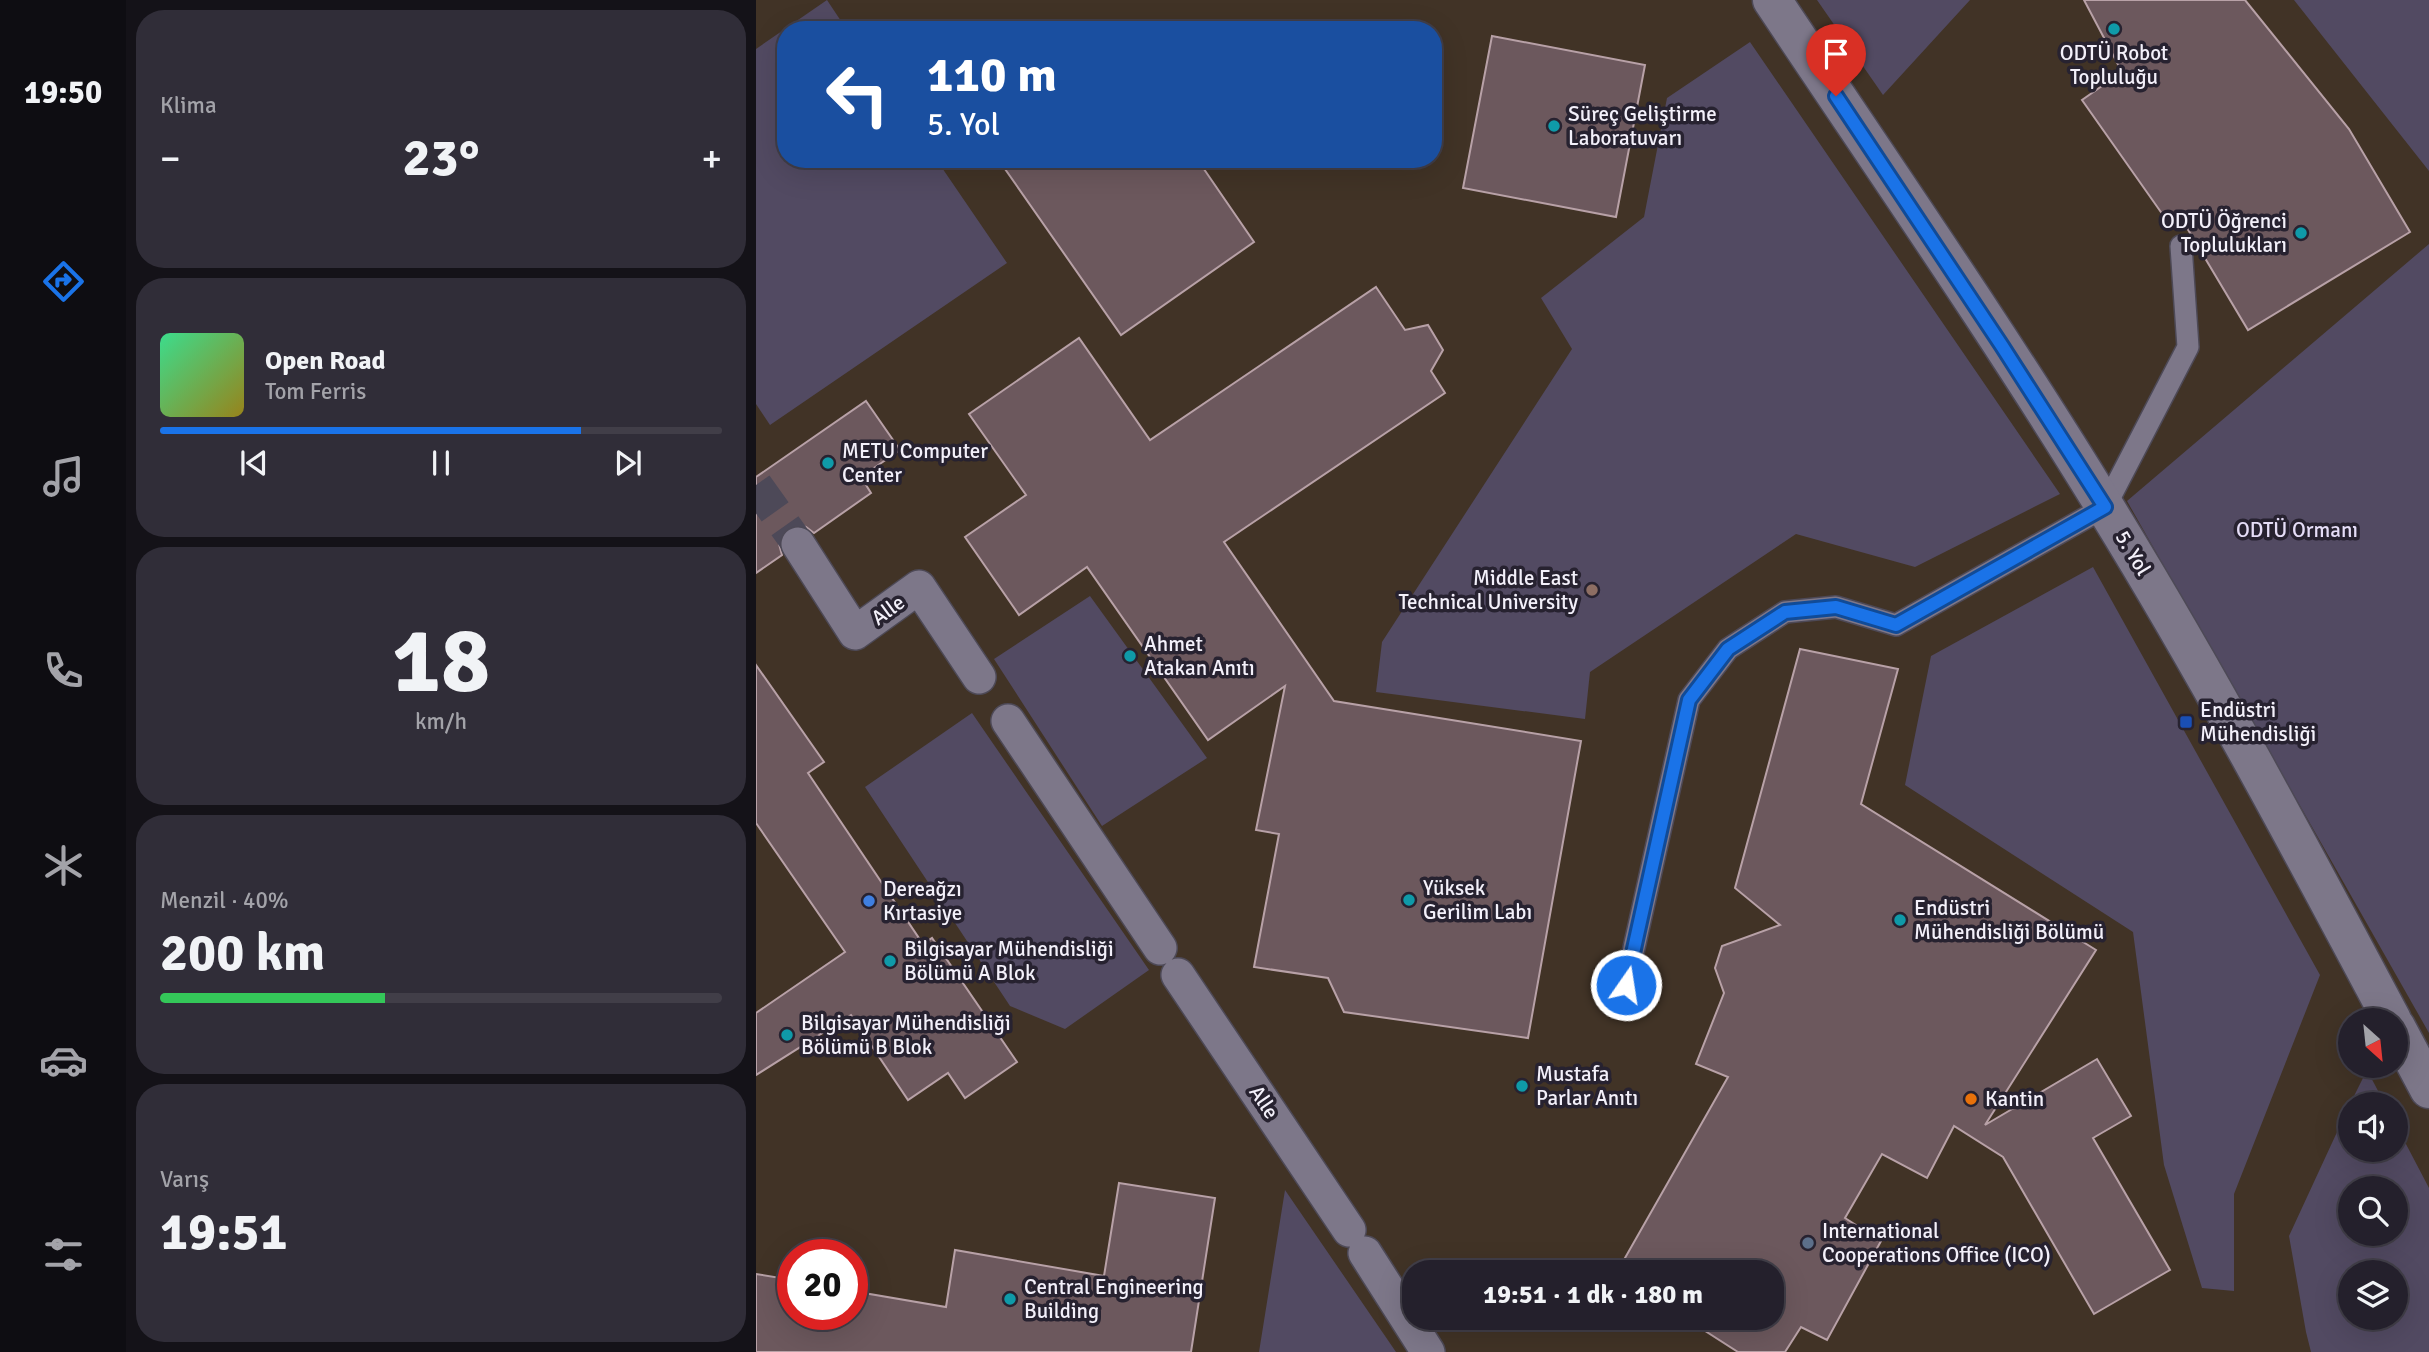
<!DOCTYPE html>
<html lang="tr">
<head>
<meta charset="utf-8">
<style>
  body { margin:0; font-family:Signika,sans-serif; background:#302d38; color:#f1f3f6; height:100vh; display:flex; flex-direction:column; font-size:26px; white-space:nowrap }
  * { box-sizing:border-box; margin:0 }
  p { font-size:23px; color:#a3a3a9 }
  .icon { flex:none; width:38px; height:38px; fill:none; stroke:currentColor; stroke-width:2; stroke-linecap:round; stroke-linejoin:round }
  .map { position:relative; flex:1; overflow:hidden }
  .panel { display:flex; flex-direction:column; gap:10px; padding:10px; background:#141218; width:630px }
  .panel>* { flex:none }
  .guide { position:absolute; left:21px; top:21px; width:665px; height:147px; border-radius:28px; box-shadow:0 7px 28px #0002,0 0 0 2px #413e48; background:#1a4fa0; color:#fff; overflow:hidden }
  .needle { width:46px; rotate:153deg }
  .controls { position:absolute; left:1582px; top:1008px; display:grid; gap:14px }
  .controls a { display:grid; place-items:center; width:70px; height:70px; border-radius:50%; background:#24202c; box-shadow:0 7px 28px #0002,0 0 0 2px #413e48; font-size:35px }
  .speed { position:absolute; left:21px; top:1239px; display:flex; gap:14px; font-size:35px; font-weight:700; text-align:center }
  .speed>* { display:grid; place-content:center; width:91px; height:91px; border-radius:50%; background:#24202c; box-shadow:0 7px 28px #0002,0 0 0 2px #413e48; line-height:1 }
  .speed .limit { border:10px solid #d22; background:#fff; color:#111 }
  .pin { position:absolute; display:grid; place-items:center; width:60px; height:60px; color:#fff; margin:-72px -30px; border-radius:50% 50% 50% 0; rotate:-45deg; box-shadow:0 0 7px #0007 }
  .pin .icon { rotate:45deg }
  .me { position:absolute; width:77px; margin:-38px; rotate:13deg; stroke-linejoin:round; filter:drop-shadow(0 0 5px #0008) }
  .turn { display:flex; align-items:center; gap:24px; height:147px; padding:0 35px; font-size:32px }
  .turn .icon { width:91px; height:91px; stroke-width:2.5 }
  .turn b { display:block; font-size:49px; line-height:60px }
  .big { font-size:52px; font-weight:700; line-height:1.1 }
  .panel .tile { flex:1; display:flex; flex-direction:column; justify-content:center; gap:10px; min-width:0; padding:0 24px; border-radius:28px; background:#302d38 }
  .panel .dial { align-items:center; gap:0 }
  .dial b { font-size:91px; line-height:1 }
  .song { display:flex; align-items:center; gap:21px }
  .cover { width:84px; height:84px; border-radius:10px; background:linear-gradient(135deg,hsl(150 70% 55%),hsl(50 70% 35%)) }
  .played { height:7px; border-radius:4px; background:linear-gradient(90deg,#1a73e8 75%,#413e48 75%) }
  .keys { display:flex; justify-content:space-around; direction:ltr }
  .heat { display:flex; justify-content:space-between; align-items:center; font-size:38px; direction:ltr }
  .charge { height:10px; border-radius:5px; background:linear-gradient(90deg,#34c759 40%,#413e48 0) }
  .trip { position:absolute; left:646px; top:1260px; width:382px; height:70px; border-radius:28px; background:#24202c; box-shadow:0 7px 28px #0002,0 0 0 2px #413e48; font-weight:700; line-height:70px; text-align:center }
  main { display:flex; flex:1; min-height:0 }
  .menu { display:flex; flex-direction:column; width:126px; justify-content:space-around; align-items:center; background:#0e0d12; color:#a3a3a9 }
  .menu .icon { width:49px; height:49px }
  .menu .current { color:#1a73e8 }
  .menu b { font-size:32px; color:#f1f3f6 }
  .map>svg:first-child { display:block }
  .education { fill:#413326; fill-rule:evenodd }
  .green { fill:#524a62; fill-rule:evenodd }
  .building { fill:#6c585d; stroke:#b8a1a7; stroke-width:2 }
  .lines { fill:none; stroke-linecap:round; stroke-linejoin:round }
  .pedestrian-tunnel { stroke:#4d4958; stroke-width:33; stroke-dasharray:33 17; stroke-linecap:butt }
  .service-casing { stroke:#4d4956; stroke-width:24 }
  .pedestrian-casing { stroke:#4d4956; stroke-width:36 }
  .minor-casing { stroke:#4d4956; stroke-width:41 }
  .service { stroke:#7d7789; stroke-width:21 }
  .pedestrian { stroke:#7d7789; stroke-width:33 }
  .minor { stroke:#7d7789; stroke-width:38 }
  .route-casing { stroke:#114b97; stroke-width:18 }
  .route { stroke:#1a73e8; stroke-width:12 }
  .culture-dot { fill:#0f9aa8; stroke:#272230; stroke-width:2.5 }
  .education-dot { fill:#8d6e63; stroke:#272230; stroke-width:2.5 }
  .transit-dot { fill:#1a4fb4; stroke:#272230; stroke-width:2.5 }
  .shop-dot { fill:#3f7fe0; stroke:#272230; stroke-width:2.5 }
  .food-dot { fill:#e8710a; stroke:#272230; stroke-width:2.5 }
  .service-dot { fill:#5c6f8a; stroke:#272230; stroke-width:2.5 }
  .labels { text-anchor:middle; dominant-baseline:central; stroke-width:7; stroke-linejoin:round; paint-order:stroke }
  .poi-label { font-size:21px; fill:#f3f0fa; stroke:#272230; text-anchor:start }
  .park-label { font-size:21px; fill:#e5ddf7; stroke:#272230 }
  .street-label { font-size:21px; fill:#f3f0fa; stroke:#272230 }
</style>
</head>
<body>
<main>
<nav class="menu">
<b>19:50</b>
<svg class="icon current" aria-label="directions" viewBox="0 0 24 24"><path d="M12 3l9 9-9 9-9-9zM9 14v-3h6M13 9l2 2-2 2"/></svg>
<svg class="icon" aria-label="music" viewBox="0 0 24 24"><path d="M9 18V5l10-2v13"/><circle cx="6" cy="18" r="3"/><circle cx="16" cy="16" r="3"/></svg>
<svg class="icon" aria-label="phone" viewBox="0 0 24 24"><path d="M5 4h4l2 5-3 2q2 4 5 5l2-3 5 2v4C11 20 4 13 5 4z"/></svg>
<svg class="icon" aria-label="climate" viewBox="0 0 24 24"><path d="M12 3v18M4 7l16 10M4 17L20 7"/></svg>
<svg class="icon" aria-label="car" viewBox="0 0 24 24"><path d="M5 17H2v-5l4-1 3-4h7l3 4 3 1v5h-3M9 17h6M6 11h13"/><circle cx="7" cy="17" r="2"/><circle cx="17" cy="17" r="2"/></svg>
<svg class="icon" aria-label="filters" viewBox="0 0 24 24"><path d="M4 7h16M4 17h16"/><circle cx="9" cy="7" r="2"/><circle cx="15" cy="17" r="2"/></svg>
</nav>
<section class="panel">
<div class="tile"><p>Klima</p>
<div class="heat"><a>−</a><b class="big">23°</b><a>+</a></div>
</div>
<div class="tile">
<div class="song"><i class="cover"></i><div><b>Open Road</b><p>Tom Ferris</p></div></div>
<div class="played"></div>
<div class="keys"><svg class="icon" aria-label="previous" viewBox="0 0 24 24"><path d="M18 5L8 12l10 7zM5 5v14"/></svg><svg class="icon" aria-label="pause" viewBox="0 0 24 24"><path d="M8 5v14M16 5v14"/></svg><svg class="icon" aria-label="next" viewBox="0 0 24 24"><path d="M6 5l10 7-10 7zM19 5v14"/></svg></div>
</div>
<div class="tile dial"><b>18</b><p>km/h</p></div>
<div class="tile"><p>Menzil · 40%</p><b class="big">200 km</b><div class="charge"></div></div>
<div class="tile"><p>Varış</p><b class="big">19:51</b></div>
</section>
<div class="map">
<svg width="1673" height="1352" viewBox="0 0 1673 1352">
  <rect width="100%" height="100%" fill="#302b3b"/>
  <path class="education" d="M0,0H1673V1352H0ZM30,30H677V159H30ZM1594,1020H1640V1066H1594ZM1594,1104H1640V1150H1594ZM1594,1188H1640V1234H1594ZM37,1255H96V1314H37ZM658,1272H1015V1318H658ZM1594,1272H1640V1318H1594Z"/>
  <path class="green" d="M71,0L91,30H30V159H180L251,263L14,425L0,404V49Z
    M1061,0H1214L1127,95Z
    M1538,0H1673V171Z
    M994,42L1304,494L1159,567L1040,534L834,672L829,719L620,692L626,642L816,349L785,298L888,217L911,98Z
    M1673,244V1033L1371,501Z
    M1337,567L1564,975L1478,1194V1291L1446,1288L1408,1165L1377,932L1149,785L1175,656Z
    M334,596L451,758L346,826L238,659Z
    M216,713L393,970L309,1029L254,1006L109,787Z
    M1611,1070L1629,1104H1594Z
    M1594,1104V1150H1640V1125L1673,1188V1352H1555L1550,1332L1533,1236ZM1594,1188H1640V1234H1594ZM1594,1272H1640V1318H1594Z
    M529,1190L640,1352H503Z"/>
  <path class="building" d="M1328,0H1489L1593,129L1654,232L1492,330L1425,218L1414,225L1326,100L1366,72Z
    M736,36L889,65L860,217L707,188Z
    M242,159H441L498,242L365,335Z
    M620,287L649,330L672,325L687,350L675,371L689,393L468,542L578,701L825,741L772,1038L588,1012L572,978L498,967L523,834L500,830L529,686L452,740L331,567L263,615L209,537L270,495L213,414L323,338L394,440Z
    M110,401L144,450L105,477L115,493L58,533L50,527L42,525L31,528L25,535L23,544L26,555L0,573V477Z
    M1044,649L1142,669L1105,804L1340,950L1229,1125L1341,1059L1375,1116L1337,1138L1414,1270L1338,1314L1247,1157L1198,1126L1171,1178L1126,1154L1089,1218L1125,1241L1071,1340L1045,1327L1029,1352H982L929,1318H1015V1272H861L972,1077L940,1064L968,993L959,968L966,946L1024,925L979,888Z
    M0,665L68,762L52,773L167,944L176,938L261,1062L209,1098L192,1073L152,1100L95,1015L0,1075V1013L89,952L0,823Z
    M363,1183L459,1198L435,1352H0V1274L37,1280V1314H96V1291L190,1307L199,1250L348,1276Z"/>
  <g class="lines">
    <path class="pedestrian-tunnel" d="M0,485L42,544"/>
    <defs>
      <path id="service" d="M870,984L933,700L972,649L1029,612L1080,607L1140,625L1349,507L1432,347L1425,246"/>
      <path id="pedestrian" d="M42,544L99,633L163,587L223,677
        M252,721L404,948
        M422,975L593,1230
        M609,1253L672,1352"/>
      <path id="minor" d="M1016,0C1128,168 1244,335 1349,507C1452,674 1544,847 1636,1020
        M1640,1027L1673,1089"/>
    </defs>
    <use href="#service" class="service-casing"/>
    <use href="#pedestrian" class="pedestrian-casing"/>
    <use href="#minor" class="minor-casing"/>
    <use href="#service" class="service"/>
    <use href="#pedestrian" class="pedestrian"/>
    <use href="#minor" class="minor"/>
  </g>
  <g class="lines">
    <defs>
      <path id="route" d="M870,985L933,700L972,649L1029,612L1080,607L1140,625L1349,507L1246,346L1080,96"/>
    </defs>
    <use href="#route" class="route-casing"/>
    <use href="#route" class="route"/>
  </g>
  <g class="culture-dot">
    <circle cx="1358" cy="29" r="7"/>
    <circle cx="798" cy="126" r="7"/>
    <circle cx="1545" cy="233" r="7"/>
    <circle cx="72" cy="463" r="7"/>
    <circle cx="374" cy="656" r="7"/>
    <circle cx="653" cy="900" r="7"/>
    <circle cx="1144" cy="920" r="7"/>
    <circle cx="134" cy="961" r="7"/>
    <circle cx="31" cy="1035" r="7"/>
    <circle cx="766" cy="1086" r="7"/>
    <circle cx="254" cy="1299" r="7"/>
  </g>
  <circle class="education-dot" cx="836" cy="590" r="7"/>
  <rect class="transit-dot" x="1423" y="715" width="14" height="14" rx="3.5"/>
  <circle class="shop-dot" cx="113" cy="901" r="7"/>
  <circle class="food-dot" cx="1215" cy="1099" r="7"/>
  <circle class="service-dot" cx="1052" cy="1243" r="7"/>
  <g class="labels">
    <g class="poi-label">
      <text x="1358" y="53" text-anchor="middle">ODTÜ Robot<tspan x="1358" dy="24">Topluluğu</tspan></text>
      <text x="812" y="114">Süreç Geliştirme<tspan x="812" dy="24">Laboratuvarı</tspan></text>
      <text x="1531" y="221" text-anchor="end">ODTÜ Öğrenci<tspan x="1531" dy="24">Toplulukları</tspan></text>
      <text x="86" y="451">METU Computer<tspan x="86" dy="24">Center</tspan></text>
      <text x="822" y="578" text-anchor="end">Middle East<tspan x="822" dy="24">Technical University</tspan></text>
      <text x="388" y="644">Ahmet<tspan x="388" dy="24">Atakan Anıtı</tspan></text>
      <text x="1444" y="710">Endüstri<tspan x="1444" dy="24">Mühendisliği</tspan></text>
      <text x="667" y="888">Yüksek<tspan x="667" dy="24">Gerilim Labı</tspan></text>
      <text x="127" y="889">Dereağzı<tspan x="127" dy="24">Kırtasiye</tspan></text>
      <text x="1158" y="908">Endüstri<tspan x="1158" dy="24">Mühendisliği Bölümü</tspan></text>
      <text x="148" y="949">Bilgisayar Mühendisliği<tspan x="148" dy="24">Bölümü A Blok</tspan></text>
      <text x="45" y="1023">Bilgisayar Mühendisliği<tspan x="45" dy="24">Bölümü B Blok</tspan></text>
      <text x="780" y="1074">Mustafa<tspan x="780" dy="24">Parlar Anıtı</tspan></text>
      <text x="1229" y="1099">Kantin</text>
      <text x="1066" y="1231">International<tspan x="1066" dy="24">Cooperations Office (ICO)</tspan></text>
      <text x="268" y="1287">Central Engineering<tspan x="268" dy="24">Building</tspan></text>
    </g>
    <g class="park-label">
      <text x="1541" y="530">ODTÜ Ormanı</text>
    </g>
    <g class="street-label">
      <text transform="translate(1377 553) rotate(59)">5. Yol</text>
      <text transform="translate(132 610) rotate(-36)">Alle</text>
      <text transform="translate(508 1102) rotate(56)">Alle</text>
    </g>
  </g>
</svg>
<div class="controls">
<a><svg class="needle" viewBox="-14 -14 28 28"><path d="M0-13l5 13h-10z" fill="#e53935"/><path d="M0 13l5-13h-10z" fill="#a3a3a9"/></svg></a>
<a><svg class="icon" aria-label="sound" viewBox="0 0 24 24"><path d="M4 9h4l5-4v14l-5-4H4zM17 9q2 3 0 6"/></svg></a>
<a><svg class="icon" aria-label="search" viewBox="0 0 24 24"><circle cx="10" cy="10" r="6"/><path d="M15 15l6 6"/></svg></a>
<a><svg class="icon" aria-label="layers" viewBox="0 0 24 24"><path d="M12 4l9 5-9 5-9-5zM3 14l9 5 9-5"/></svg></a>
</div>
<div class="speed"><div class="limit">20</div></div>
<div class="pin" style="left:1080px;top:96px;background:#d93025"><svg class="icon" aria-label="arrive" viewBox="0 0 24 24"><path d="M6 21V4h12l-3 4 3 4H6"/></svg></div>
<svg class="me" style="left:870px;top:985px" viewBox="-20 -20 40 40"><circle r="17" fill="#1a73e8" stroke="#fff" stroke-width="3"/><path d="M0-11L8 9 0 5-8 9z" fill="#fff"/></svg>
<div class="trip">19:51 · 1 dk · 180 m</div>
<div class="guide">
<div class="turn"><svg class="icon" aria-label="left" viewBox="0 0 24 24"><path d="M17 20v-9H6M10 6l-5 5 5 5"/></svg><div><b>110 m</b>5. Yol</div></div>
</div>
</div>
</main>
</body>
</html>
